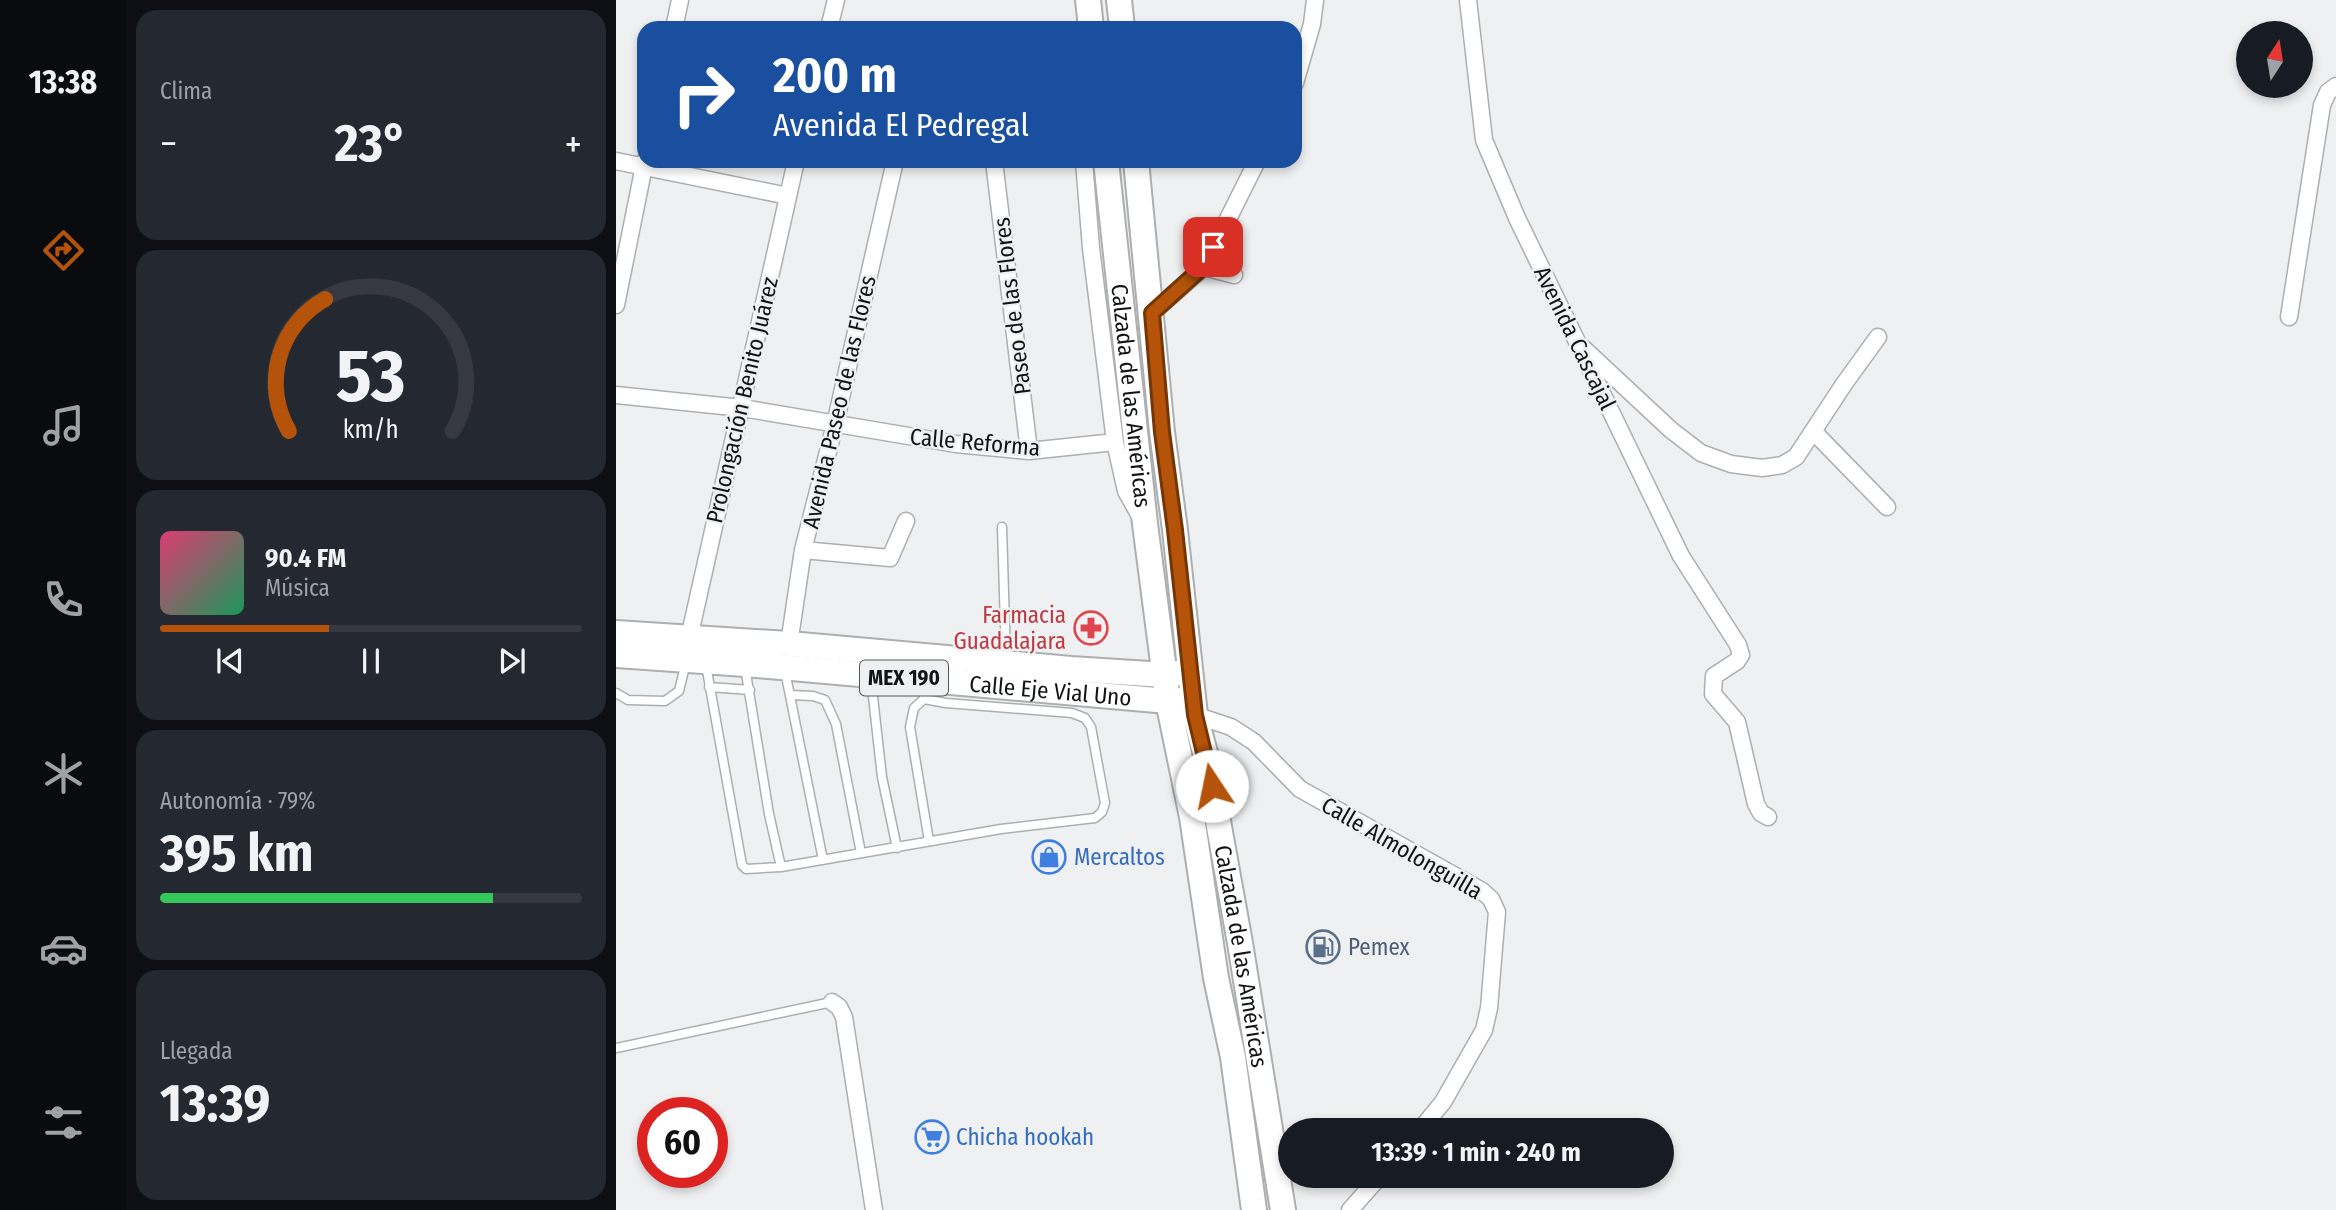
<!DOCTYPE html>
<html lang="es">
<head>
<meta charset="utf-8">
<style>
  body { margin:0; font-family:"Fira Sans Condensed",sans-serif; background:#242831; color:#f1f3f6; height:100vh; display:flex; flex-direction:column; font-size:26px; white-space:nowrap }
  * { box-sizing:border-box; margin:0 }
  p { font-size:23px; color:#9ea1a6 }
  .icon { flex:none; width:38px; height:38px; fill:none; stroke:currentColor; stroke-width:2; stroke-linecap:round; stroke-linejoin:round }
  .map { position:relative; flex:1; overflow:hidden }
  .panel { display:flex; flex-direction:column; gap:10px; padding:10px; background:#0d0f14; width:490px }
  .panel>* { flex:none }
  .banner { position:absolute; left:21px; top:21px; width:665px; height:147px; border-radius:21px; box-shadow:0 4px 10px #0003; background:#1a4fa0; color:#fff; overflow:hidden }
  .needle { width:46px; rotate:12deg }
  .controls { position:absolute; left:1620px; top:21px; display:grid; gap:14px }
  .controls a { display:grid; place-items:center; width:77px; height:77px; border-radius:50%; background:#171b24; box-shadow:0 4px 10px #0003; font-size:35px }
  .speed { position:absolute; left:21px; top:1097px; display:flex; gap:14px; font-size:35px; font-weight:700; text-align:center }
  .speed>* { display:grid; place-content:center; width:91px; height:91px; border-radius:50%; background:#171b24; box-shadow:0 4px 10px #0003; line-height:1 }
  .speed .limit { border:10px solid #d22; background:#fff; color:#111 }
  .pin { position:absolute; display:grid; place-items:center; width:60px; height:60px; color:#fff; margin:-30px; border-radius:14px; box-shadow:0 4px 10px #0006 }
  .me { position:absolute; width:77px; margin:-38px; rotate:349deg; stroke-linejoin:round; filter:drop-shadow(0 0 5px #0008) }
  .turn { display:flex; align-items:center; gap:24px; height:147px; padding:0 21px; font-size:32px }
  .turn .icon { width:91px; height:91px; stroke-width:2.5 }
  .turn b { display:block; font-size:49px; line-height:60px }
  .big { font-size:52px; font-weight:700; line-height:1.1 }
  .panel .tile { flex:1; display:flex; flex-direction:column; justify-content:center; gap:10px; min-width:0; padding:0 24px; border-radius:21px; background:#242831 }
  .panel .dial { align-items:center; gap:0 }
  .dial svg { height:182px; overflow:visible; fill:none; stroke:#363941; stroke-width:7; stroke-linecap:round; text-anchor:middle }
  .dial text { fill:#f1f3f6; stroke:none }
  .song { display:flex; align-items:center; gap:21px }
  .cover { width:84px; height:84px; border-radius:10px; background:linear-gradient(135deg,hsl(340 70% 55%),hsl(150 70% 35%)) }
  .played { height:7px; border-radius:4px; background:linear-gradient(90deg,#b45309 40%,#363941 40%) }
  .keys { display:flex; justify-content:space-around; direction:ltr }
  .heat { display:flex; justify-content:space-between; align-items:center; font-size:38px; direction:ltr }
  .charge { height:10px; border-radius:5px; background:linear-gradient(90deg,#34c759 79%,#363941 0) }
  .trip { position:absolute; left:662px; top:1118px; width:396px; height:70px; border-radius:35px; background:#171b24; box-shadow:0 4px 10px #0003; font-weight:700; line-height:70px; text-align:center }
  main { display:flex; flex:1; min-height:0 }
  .dock { display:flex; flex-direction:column; width:126px; justify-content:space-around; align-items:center; background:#090b0e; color:#9ea1a6 }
  .dock .icon { width:49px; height:49px }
  .dock .active { color:#b45309 }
  .dock b { font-size:32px; color:#f1f3f6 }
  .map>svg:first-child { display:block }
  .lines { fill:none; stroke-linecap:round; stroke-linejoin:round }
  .lane-casing { stroke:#acaeaf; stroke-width:11 }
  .street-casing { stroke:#acaeaf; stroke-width:19 }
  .primary-casing { stroke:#acaeaf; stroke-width:28 }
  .lane { stroke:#fff; stroke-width:8 }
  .street { stroke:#fff; stroke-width:16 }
  .primary { stroke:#fff; stroke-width:24 }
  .route-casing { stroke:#753606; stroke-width:18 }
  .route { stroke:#b45309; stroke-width:12 }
  .labels { text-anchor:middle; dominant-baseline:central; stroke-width:5; stroke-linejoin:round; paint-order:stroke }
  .shield { fill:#eff0f2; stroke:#545556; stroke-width:2 }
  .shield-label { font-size:21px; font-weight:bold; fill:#121313 }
  .street-label { font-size:23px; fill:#121313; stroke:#eff0f2 }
  .health-label { font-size:23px; fill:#be3a42; stroke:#eff0f2; text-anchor:end }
  .shop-label { font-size:23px; fill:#366cbe; stroke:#eff0f2; text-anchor:start }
  .service-label { font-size:23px; fill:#4e5e75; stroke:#eff0f2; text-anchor:start }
</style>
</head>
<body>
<main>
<nav class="dock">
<b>13:38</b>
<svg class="icon active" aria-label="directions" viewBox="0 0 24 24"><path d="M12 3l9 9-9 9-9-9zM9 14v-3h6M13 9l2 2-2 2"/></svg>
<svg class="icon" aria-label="music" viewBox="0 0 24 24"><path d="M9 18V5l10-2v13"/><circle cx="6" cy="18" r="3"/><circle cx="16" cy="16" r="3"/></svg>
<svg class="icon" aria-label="phone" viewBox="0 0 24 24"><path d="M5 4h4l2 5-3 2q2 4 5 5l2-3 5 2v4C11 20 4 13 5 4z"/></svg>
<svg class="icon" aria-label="climate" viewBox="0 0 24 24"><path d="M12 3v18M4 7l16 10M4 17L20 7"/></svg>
<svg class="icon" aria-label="car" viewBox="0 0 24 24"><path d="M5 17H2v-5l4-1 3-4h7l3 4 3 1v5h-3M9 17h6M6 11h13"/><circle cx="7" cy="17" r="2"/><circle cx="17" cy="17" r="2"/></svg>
<svg class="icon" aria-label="filters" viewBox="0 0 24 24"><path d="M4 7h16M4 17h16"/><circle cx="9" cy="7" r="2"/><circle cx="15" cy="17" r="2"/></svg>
</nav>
<section class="panel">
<div class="tile"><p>Clima</p>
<div class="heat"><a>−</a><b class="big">23°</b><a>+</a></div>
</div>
<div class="tile dial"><svg viewBox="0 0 100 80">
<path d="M14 69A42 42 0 1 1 86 69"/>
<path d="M14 69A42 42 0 0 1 30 11" stroke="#b45309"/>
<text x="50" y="56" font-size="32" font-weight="700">53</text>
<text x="50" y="72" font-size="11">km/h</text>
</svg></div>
<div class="tile">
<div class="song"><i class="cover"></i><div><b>90.4 FM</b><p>Música</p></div></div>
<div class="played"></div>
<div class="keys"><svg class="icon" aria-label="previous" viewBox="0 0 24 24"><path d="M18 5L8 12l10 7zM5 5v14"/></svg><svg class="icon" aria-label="pause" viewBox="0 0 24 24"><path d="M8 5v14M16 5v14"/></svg><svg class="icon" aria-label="next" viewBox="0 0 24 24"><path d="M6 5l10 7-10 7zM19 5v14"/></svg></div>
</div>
<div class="tile"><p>Autonomía · 79%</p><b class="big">395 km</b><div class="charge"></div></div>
<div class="tile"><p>Llegada</p><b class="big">13:39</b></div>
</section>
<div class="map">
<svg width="1720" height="1210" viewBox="0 0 1720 1210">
  <rect width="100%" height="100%" fill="#eff0f2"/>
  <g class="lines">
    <defs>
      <path id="lane" d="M386,527L390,660
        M90,665L126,865L130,869L165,867L385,829L479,818L486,812L489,803L475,727L469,718L456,713L330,703L308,699L306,683
        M129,667L153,814L165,867
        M169,671L207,860
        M255,679L266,777L281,848
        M93,687L134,690
        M0,693L12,700L49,701L63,691L70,662
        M174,695L197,696L209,700L220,724L245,853
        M308,699L298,708L294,727L313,841
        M0,1048L216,1002"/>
      <path id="street" d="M852,0L868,140L901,218L1065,556L1122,645L1125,655L1121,661L1098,676L1097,694L1121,722L1140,804L1145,813L1152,817
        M58,28L64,0
        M213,28L220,0
        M679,83L696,24L699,0
        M0,161L172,196
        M378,161L413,451
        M468,161L475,248L499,442L510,491L524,516
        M588,267L618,275
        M0,305L29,161
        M536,313L588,267L641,161
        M1673,317L1706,105L1712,92L1720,86
        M967,348L1055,430L1085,453L1115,464L1146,468L1166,465L1180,457L1228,384L1262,337
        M0,395L126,408L340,444L413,451L499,442
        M1197,431L1271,507
        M187,550L274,558L290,521
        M173,644L187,550L219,424L279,161
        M71,647L180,161
        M572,716L579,715L615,727L638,742L684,789L866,891L875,899L881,912L873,1008L868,1030L827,1102L804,1130
        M216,1002L223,1007L228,1017L258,1210
        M734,1210L764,1176"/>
      <g id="primary">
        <path d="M472,0L475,28"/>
        <path d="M503,0L506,28"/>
        <path id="s1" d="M490,161L529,524L552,701L576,817L600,978L617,1057L638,1210"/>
        <path id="s2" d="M520,161L546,432L559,530L579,715L591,760L624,943L667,1210"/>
        <path d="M0,633L173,644L455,669L549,675L563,673"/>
        <path id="s3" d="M0,655L129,664L552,701L568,700"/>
      </g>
    </defs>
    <use href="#lane" class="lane-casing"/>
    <use href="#street" class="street-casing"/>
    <use href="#primary" class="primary-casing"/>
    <use href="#lane" class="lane"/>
    <use href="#street" class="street"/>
    <use href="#primary" class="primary"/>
  </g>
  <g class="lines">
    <defs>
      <path id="route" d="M596,786L579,715L559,530L546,432L536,313L587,267L597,247"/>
    </defs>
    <use href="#route" class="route-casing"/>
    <use href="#route" class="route"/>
  </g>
  <defs>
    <symbol id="pharmacy-ring" viewBox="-11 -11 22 22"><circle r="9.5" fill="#eff0f2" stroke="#e0444e" stroke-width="1.5"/><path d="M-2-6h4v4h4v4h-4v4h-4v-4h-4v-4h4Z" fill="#e0444e"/></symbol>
    <symbol id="shop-ring" viewBox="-11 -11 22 22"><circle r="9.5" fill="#eff0f2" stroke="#3f7fe0" stroke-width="1.5"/><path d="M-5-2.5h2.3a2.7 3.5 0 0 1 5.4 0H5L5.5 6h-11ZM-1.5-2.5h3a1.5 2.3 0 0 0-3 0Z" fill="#3f7fe0"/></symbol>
    <symbol id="fuel-ring" viewBox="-11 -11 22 22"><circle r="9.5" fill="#eff0f2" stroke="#5c6f8a" stroke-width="1.5"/><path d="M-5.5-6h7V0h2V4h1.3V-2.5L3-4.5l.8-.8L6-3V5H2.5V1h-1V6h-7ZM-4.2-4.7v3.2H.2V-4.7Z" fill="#5c6f8a"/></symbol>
    <symbol id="supermarket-ring" viewBox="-11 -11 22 22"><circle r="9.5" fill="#eff0f2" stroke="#3f7fe0" stroke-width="1.5"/><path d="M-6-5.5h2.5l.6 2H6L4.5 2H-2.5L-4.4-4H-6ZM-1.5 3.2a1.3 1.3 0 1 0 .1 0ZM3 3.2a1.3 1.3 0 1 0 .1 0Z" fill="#3f7fe0"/></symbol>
  </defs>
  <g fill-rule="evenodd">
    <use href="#pharmacy-ring" x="456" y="609" width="38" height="38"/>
    <use href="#shop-ring" x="414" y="838" width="38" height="38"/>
    <use href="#fuel-ring" x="688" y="928" width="38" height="38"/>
    <use href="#supermarket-ring" x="297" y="1118" width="38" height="38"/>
  </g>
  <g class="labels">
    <rect class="shield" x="244" y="660.5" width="88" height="35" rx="5"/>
    <g class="shield-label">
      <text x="288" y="678">MEX 190</text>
    </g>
    <g class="street-label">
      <text transform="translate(396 306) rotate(-97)">Paseo de las Flores</text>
      <text transform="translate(959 338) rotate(64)">Avenida Cascajal</text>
      <text stroke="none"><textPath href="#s1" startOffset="236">Calzada de las Américas</textPath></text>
      <text transform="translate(126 400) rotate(-77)">Prolongación Benito Juárez</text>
      <text transform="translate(223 402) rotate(-77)">Avenida Paseo de las Flores</text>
      <text transform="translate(359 442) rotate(5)">Calle Reforma</text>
      <text stroke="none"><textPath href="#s3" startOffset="436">Calle Eje Vial Uno</textPath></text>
      <text transform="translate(786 848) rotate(30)">Calle Almolonguilla</text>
      <text stroke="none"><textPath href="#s2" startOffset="803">Calzada de las Américas</textPath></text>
    </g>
    <g class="health-label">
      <text x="450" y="615">Farmacia<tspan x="450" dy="26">Guadalajara</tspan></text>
    </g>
    <g class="shop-label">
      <text x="458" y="857">Mercaltos</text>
      <text x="340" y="1137">Chicha hookah</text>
    </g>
    <g class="service-label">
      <text x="732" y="947">Pemex</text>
    </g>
  </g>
</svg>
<div class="controls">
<a><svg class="needle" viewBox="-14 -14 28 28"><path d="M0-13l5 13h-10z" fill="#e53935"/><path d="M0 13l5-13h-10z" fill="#9ea1a6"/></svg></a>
</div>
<div class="speed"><div class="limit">60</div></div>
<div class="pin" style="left:597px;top:247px;background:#d93025"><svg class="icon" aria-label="arrive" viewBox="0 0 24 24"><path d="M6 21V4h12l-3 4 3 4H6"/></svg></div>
<svg class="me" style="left:596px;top:786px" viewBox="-20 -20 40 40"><circle r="19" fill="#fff"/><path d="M0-13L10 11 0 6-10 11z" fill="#b45309"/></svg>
<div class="trip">13:39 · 1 min · 240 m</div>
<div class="banner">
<div class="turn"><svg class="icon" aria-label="right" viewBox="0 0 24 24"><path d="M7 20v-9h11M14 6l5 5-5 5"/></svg><div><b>200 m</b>Avenida El Pedregal</div></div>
</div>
</div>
</main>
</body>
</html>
